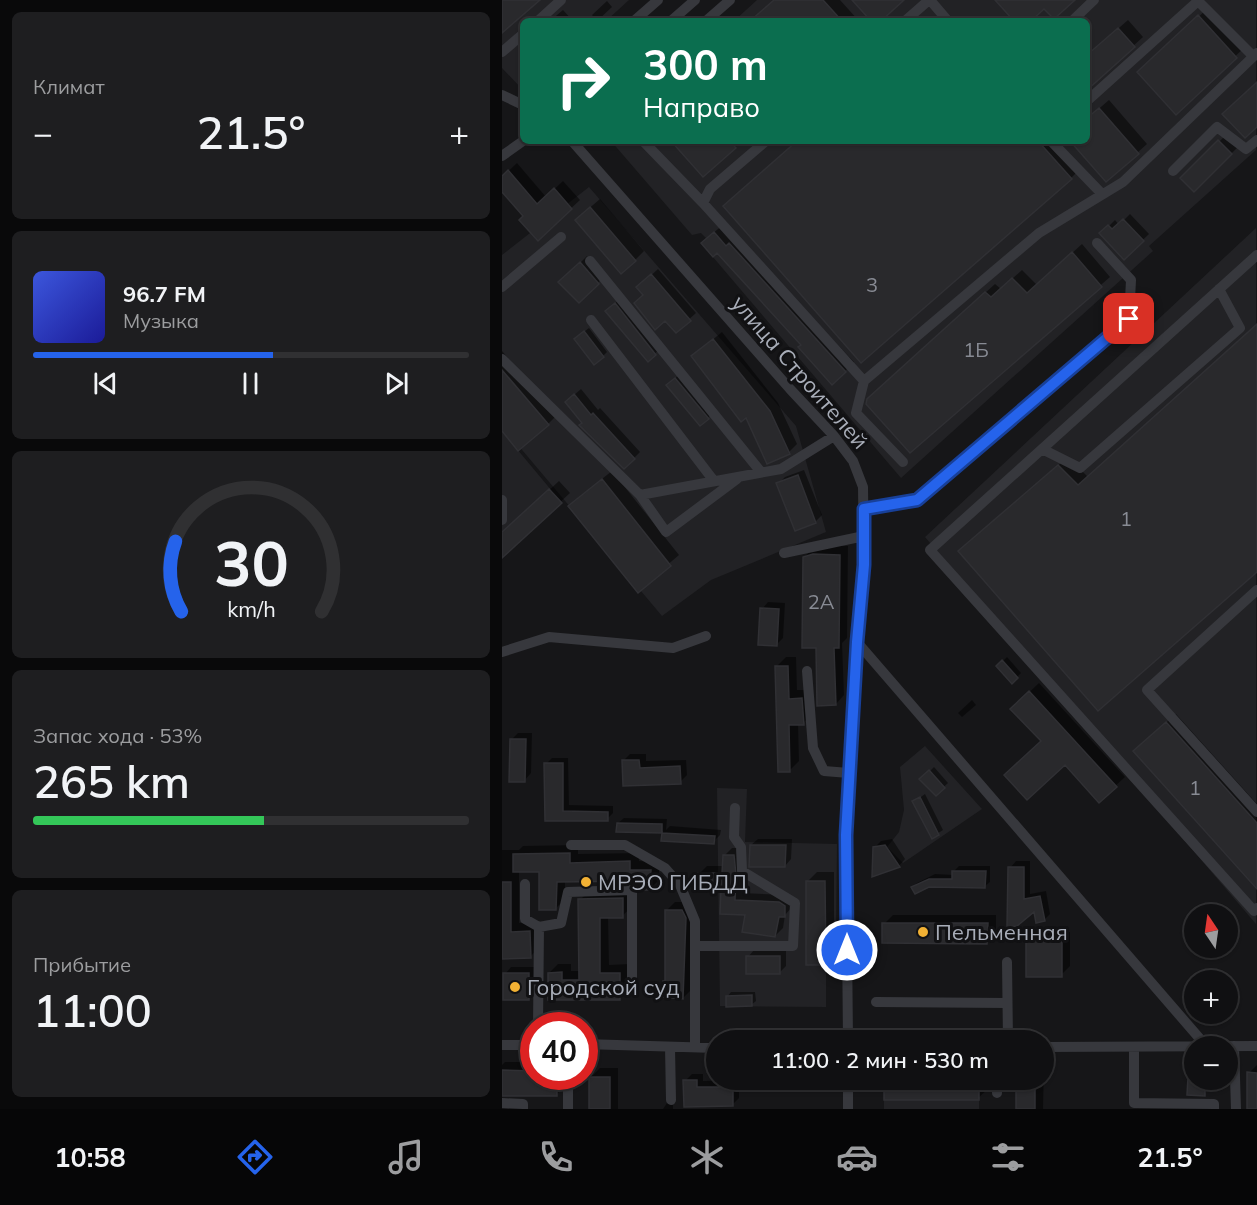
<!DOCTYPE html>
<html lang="ru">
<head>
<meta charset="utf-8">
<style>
  body { margin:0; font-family:Mulish,sans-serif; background:#1e1e20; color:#f1f3f6; height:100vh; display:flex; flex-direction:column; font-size:22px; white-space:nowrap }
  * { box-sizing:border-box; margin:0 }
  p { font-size:20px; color:#9c9d9f }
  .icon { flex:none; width:33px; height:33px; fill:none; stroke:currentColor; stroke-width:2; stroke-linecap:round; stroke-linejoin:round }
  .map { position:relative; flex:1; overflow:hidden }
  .panel { display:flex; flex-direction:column; gap:12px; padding:12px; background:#09090a; width:502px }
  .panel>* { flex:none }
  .top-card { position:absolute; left:18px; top:18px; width:570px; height:126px; border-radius:9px; box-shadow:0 2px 4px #0004,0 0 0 2px #303032; background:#0b6e4f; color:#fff; overflow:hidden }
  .needle { width:39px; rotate:347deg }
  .tools { position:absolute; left:682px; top:904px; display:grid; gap:12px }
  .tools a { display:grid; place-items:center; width:54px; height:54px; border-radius:50%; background:#101012; box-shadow:0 2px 4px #0004,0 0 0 2px #303032; font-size:30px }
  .speed { position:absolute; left:18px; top:1012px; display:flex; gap:12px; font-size:30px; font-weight:700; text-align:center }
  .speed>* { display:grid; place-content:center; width:78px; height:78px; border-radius:50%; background:#101012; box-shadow:0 2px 4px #0004,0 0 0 2px #303032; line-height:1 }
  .speed .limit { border:9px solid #d22; background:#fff; color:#111 }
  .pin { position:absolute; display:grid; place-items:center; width:51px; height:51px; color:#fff; margin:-26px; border-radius:12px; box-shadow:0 3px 9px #0006 }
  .me { position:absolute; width:66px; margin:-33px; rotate:0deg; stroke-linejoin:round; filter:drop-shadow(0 0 4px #0008) }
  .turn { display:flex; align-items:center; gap:21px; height:126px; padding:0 24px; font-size:27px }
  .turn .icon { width:78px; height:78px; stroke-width:2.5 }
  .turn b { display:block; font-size:42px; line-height:51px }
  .big { font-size:45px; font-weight:600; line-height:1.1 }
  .panel .card { flex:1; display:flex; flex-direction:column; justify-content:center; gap:9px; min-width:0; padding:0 21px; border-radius:9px; background:#1e1e20 }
  .panel .dial { align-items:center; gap:0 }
  .dial svg { height:156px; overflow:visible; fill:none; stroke:#303032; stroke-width:7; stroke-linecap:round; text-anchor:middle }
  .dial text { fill:#f1f3f6; stroke:none }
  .song { display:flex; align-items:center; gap:18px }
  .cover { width:72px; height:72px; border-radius:9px; background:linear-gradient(135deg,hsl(230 70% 55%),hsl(240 70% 35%)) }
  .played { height:6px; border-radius:3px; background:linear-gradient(90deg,#2563eb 55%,#303032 55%) }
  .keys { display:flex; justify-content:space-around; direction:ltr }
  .heat { display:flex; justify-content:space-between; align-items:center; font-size:33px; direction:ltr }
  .charge { height:9px; border-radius:4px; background:linear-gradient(90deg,#34c759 53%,#303032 0) }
  .trip { position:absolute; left:204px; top:1030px; width:348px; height:60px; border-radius:30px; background:#101012; box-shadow:0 2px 4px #0004,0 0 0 2px #303032; font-weight:600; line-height:60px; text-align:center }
  .menu { display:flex; height:96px; justify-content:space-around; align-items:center; background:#060607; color:#9c9d9f }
  .menu .icon { width:42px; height:42px }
  .menu .current { color:#2563eb }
  .menu b { font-size:27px; color:#f1f3f6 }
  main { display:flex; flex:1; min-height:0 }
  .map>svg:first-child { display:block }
  .built { fill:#222225 }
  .shadow { fill:#0007 }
  .building { fill:#29292c; stroke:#303034; stroke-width:1.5 }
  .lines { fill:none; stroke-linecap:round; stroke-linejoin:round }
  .minor { stroke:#37383d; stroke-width:10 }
  .route-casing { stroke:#184099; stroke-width:15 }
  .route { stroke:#2563eb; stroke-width:10 }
  .poi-dot { fill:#f2b134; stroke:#111113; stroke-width:2 }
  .labels { text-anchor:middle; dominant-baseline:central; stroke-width:6; stroke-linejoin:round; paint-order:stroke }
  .number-label { font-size:20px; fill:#888b94 }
  .street-label { font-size:22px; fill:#a8adb8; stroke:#111113 }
  .poi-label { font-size:22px; fill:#a8adb8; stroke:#111113; text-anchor:start }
</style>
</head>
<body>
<main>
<section class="panel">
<div class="card"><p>Климат</p>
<div class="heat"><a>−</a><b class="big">21.5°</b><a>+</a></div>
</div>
<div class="card">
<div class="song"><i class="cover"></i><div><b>96.7 FM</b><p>Музыка</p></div></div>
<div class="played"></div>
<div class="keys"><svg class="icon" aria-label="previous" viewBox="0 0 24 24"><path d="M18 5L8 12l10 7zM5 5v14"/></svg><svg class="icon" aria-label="pause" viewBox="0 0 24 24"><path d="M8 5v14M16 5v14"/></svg><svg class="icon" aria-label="next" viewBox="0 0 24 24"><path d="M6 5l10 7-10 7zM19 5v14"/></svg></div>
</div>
<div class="card dial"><svg viewBox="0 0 100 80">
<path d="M14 69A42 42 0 1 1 86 69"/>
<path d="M14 69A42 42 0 0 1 11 33" stroke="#2563eb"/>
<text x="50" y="56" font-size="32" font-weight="700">30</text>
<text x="50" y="72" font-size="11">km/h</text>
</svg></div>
<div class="card"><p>Запас хода · 53%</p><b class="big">265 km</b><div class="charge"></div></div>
<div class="card"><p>Прибытие</p><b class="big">11:00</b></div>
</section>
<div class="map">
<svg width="755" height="1109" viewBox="0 0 755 1109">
  <rect width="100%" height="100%" fill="#161618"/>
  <path class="built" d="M0,0H127L104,21H21V90L0,68Z
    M255,0H754V150L647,246L651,251L399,478L199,243L204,238L199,233L190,235L109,141H585V21H232Z
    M87,187L294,426L324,532L209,580L160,616L0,426V255Z
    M754,228V924L423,537Z
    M0,431L60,503L0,558Z
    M423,746L480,809L401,863L385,847L397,832L402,810L398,767Z
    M215,788L245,789L243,842L335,844L334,938L324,937V1007L218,1006Z
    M382,1081H477V1109H382Z"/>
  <path class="shadow" d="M273,0H338L357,21H249Z
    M105,1L110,7L95,21L90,15Z
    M706,8L743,47L674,112L646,64Z
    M61,10L71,21H48Z
    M626,20L641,37L585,88V56Z
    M607,100L645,144L605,180L570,141H585V119Z
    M724,135L736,147L692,190L680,178Z
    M171,141H239L233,147Z
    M296,141H553L578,169L569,178Z
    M15,163L44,197L61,181L78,200L36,239L23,216L0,190V177Z
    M98,199L142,251L133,260L84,211Z
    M628,214L647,234L622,258L599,234L613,220L617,225Z
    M222,224L352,362L343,371L301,345L210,234Z
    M580,244L608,277L408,451L376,390L493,284L499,289L520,270L535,285Z
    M85,256L103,276L77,301L59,282Z
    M156,269L194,313L174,331L143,294V281Z
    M120,298L160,347L146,360L112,304Z
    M87,328L105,352L101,356L78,335Z
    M220,332L276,403L295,444L287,452L244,416L191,356Z
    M0,351L55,415L46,424L0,429Z
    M180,372L212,411L206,418L166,385Z
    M79,389L96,410L98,408L138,452L132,458L82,423L71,396Z
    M566,457L586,477L755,570L467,542Z
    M302,470L320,515L313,522L276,484L283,477Z
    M110,471L177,555L136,590L77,497Z
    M57,481L68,493L0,556V534Z
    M321,546H346L345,638L340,643L342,695L334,704L315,647L302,557L311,549Z
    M266,602L283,603L281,638L274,645L260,609Z
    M284,657H294L295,690H308L310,714L301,723H296L297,761L288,770L275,666Z
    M505,657L519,673L510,682L496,666Z
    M537,683L623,777L597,801L540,741L519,700Z
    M470,700L474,705L460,717L456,713Z
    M674,714L755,804V887L642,742Z
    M16,733H30L29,773L23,780L9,740Z
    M128,754H144V761L184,760L185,775L178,782L122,784L121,761Z
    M50,758H66L67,805L111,806V813L105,819L45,820L44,764Z
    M432,767L446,783L434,794L420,779Z
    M423,794L441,830L430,837L412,802Z
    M122,818L165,819L164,830L168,826L219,830L218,835L211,842L161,839V831L116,830V823Z
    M256,839H290L289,859L283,866L249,845Z
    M390,839L403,859L397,866L372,848L379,841Z
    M76,845V854L137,853V861L157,862V880L148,889L141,879L63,881V899L54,908L38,870L17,871V923L37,922V947L29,956L0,957V850H17L21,846Z
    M230,848H239L241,866L240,893L285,895L290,907L283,915L281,928L273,936L244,914L221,887L197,874L205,866H222V856Z
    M514,861H528V894L544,891L548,914L542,920L533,909L514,925L508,868Z
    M457,866H488V882L483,886L410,887L415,883L433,874L452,875V871Z
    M315,872H332V954L323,963L306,881Z
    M129,890L130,907L120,916H106L107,965L127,964V989L118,998L47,999V973L56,964H69V971H78V900L87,891Z
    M173,902H188L189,990L181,998L164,980L165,910Z
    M391,915H494V933L485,942L382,924Z
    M534,932H568V966L559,975L525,941Z
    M252,950H284V966L277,973L246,957Z
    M9,967H33V992L26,998L3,974Z
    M229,992H253L254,1001L249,1005L225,997Z
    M3,1062H32V1077H64L63,1086L54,1095L0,1094V1065Z
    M542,1065L541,1109H516V1080H542Z
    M755,1065V1109H746L747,1073Z
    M98,1068H116V1109H89V1077Z
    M691,1073H693V1080H707L706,1090L702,1094L687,1077Z
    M190,1074H201V1081L237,1080V1098L230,1105L183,1081Z
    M385,1080H486V1089L476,1098L383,1082Z
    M165,1103H171V1109H161Z"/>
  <path class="building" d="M0,0H38L0,33Z
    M272,0H321L340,21H248Z
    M350,0H402L379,21H369Z
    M493,0H573L552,19L542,9L529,21H512Z
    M696,15L735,58L674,115L635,72Z
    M616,28L633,47L585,90V55Z
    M755,82V127L743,138L720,114Z
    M597,108L637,154L604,182L568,141H585V118Z
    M716,140L730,154L692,192L678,178Z
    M169,141H228L234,148L201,177Z
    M295,141H536L570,179L359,363L221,206Z
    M6,170L35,204L52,188L70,209L36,241L17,220L21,216L0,192V176Z
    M88,207L134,261L119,274L73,220Z
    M621,219L642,241L622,260L597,233L606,225L610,229Z
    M212,232L224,246L227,243L344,372L330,385L296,347L299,345L215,253L211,257L199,243Z
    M570,252L600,287L408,453L364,404L365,399L483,292L489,297L510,278L525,293Z
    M78,262L97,284L77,303L56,282Z
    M149,274L189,321L174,333L163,321L153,330L132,303L141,295L134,287Z
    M113,303L154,355L146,362L103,311Z
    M755,324V572L596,711L456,551L556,465L576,485Z
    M82,331L102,357L92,365L72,339Z
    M211,339L268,411L288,454L265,464L244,418L239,422L189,356Z
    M0,370L47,425L16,451L0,431Z
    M173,378L207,419L198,426L164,385Z
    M72,394L89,415L91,413L133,459L122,469L77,425L80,423L63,402Z
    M296,475L314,523L293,531L274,483Z
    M100,479L169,566L136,593L66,506Z
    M47,489L60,503L0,558V532Z
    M311,554L338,555L337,648H332L334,705L315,706L314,648H300L301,557Z
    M258,608L277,609L275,646L256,645Z
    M500,660L516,678L510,684L494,666Z
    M273,666H286L287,699L300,698L302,725H287L288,772H276Z
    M527,691L615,787L597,803L563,765L525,800L502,775L539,741L508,709Z
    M664,722L755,823V889L631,751Z
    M8,739H24L23,782H7Z
    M120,760H137L138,768L178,766L179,784L121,786Z
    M42,763H61V811L106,812V821H43Z
    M427,770L443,788L434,796L417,779Z
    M418,797L437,835L430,839L410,801Z
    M115,823L160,824V833L114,832Z
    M160,833L213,836L212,844L159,841Z
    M248,845H284L283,867H247Z
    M383,845L398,867L370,877L371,847Z
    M68,853V863L128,861V870H149L148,890H139V881L55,882L54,910H37V872H11V854Z
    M221,855H232L234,875L233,900L277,902L283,906V917H277L273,937L240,932L243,915L218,914L219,889H195V873H220Z
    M506,867H522V899L538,896L543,921L534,923L532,912L515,926L505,927Z
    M450,871H484L483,888L427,887L413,894L409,887L427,879H450Z
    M304,881H323L324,965H304Z
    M0,882H9V932L28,931L29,958L0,959Z
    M121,898V918H98V973H118V1000H46V973L60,972V980H77L76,899Z
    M163,910H180L184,918L181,999L160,997L161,981H163Z
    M380,923H486L485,944L380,943Z
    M524,941H560V977H524Z
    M244,956H278V974H244Z
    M1,973H27V1000H1Z
    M250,995V1006L224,1007V996Z
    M0,1070L32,1071V1077H55V1096H0Z
    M745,1072L755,1073V1109H745Z
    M87,1077H108V1109H87Z
    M686,1077H693V1080H703V1096L685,1095Z
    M181,1080H195V1087H217V1081H231V1106L182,1107Z
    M514,1080H533V1109H514Z
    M382,1081H477V1100H382Z"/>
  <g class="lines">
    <path class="minor" d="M428,0L446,21
      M695,0L751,56
      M36,21L59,0
      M132,21L156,0
      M169,21L193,0
      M204,21L228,0
      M403,21L427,0
      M570,21L592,0
      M0,52L21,34
      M0,95L21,105
      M585,101L696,1
      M70,141L288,389L332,436L351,461L361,487L362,565L355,642L344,835L346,1041
      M141,141L201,203L362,381L354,413L401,462
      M549,141L600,194
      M0,156L21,141
      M671,171L715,127L744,149L755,140
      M201,203L208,189L264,141
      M755,255L428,550L752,911L755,908
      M88,261L259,472
      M0,287L59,237
      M89,320L212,481
      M0,359L138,495L279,469L332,436
      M362,381L537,233L621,182L755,53
      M540,449L578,468L738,328L717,289
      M138,495L164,532L235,479
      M0,500V520
      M362,509L415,500L627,319L629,280L595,243
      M282,553L362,536
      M755,590L645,690L755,812
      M355,642L705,1047
      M0,652L47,637L171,648L204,636
      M305,671L311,748L322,771L347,773
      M69,845H123L163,868L178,885L193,921V1047
      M23,884V919L37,927
      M193,946H291L293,903L240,871L239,847L232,837L233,808
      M505,962L506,1041
      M374,1002L505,1003
      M36,1026L37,927L59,923L66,892L130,890V984
      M82,1044L214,1048
      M0,1045H32
      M732,1046L734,1109
      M168,1047L169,1100
      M542,1047L755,1046
      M632,1047V1103L712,1104V1109
      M66,1077V1109
      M346,1080V1109
      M495,1093V1080
      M0,1103L21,1104V1109"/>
  </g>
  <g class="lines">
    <defs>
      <path id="route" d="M345,950L344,835L355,642L362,565V509L415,500L627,319"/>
    </defs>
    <use href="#route" class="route-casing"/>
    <use href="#route" class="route"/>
  </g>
  <g class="poi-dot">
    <circle cx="84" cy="882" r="6"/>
    <circle cx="421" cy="932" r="6"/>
    <circle cx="13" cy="987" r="6"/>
  </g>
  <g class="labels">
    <g class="number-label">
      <text x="370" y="284">3</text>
      <text x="474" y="349">1Б</text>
      <text x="624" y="518">1</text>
      <text x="319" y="601">2А</text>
      <text x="693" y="787">1</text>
    </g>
    <g class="street-label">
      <text transform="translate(298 372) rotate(49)">улица Строителей</text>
    </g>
    <g class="poi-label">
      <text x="96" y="882">МРЭО ГИБДД</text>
      <text x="433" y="932">Пельменная</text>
      <text x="25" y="987">Городской суд</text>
    </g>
  </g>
</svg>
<div class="tools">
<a><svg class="needle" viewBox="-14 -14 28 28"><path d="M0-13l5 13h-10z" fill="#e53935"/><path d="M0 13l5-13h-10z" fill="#9c9d9f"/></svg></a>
<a>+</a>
<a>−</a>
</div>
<div class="speed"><div class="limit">40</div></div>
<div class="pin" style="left:627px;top:319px;background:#d93025"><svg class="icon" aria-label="arrive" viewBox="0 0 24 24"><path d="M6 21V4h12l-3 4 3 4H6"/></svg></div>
<svg class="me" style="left:345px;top:950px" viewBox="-20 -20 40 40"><circle r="17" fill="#2563eb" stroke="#fff" stroke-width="3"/><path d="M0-11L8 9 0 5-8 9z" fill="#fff"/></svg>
<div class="trip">11:00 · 2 мин · 530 m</div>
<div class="top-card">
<div class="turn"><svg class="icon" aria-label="right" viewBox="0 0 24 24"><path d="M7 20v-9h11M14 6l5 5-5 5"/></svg><div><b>300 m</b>Направо</div></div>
</div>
</div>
</main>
<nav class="menu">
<b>10:58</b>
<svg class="icon current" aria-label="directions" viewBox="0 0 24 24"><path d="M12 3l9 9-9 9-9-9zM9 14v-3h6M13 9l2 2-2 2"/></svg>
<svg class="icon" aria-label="music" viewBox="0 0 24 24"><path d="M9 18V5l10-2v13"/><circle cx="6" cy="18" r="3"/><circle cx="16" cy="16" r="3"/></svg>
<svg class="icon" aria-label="phone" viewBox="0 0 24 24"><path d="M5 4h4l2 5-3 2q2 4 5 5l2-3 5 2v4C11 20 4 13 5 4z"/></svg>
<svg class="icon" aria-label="climate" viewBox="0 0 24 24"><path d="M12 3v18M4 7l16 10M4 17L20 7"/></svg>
<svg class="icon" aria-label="car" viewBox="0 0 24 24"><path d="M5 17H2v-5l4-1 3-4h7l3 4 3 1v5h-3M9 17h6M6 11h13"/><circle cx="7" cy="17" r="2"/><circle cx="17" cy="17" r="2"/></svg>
<svg class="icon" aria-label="filters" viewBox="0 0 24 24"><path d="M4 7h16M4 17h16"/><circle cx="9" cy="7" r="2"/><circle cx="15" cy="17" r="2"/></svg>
<b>21.5°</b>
</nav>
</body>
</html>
